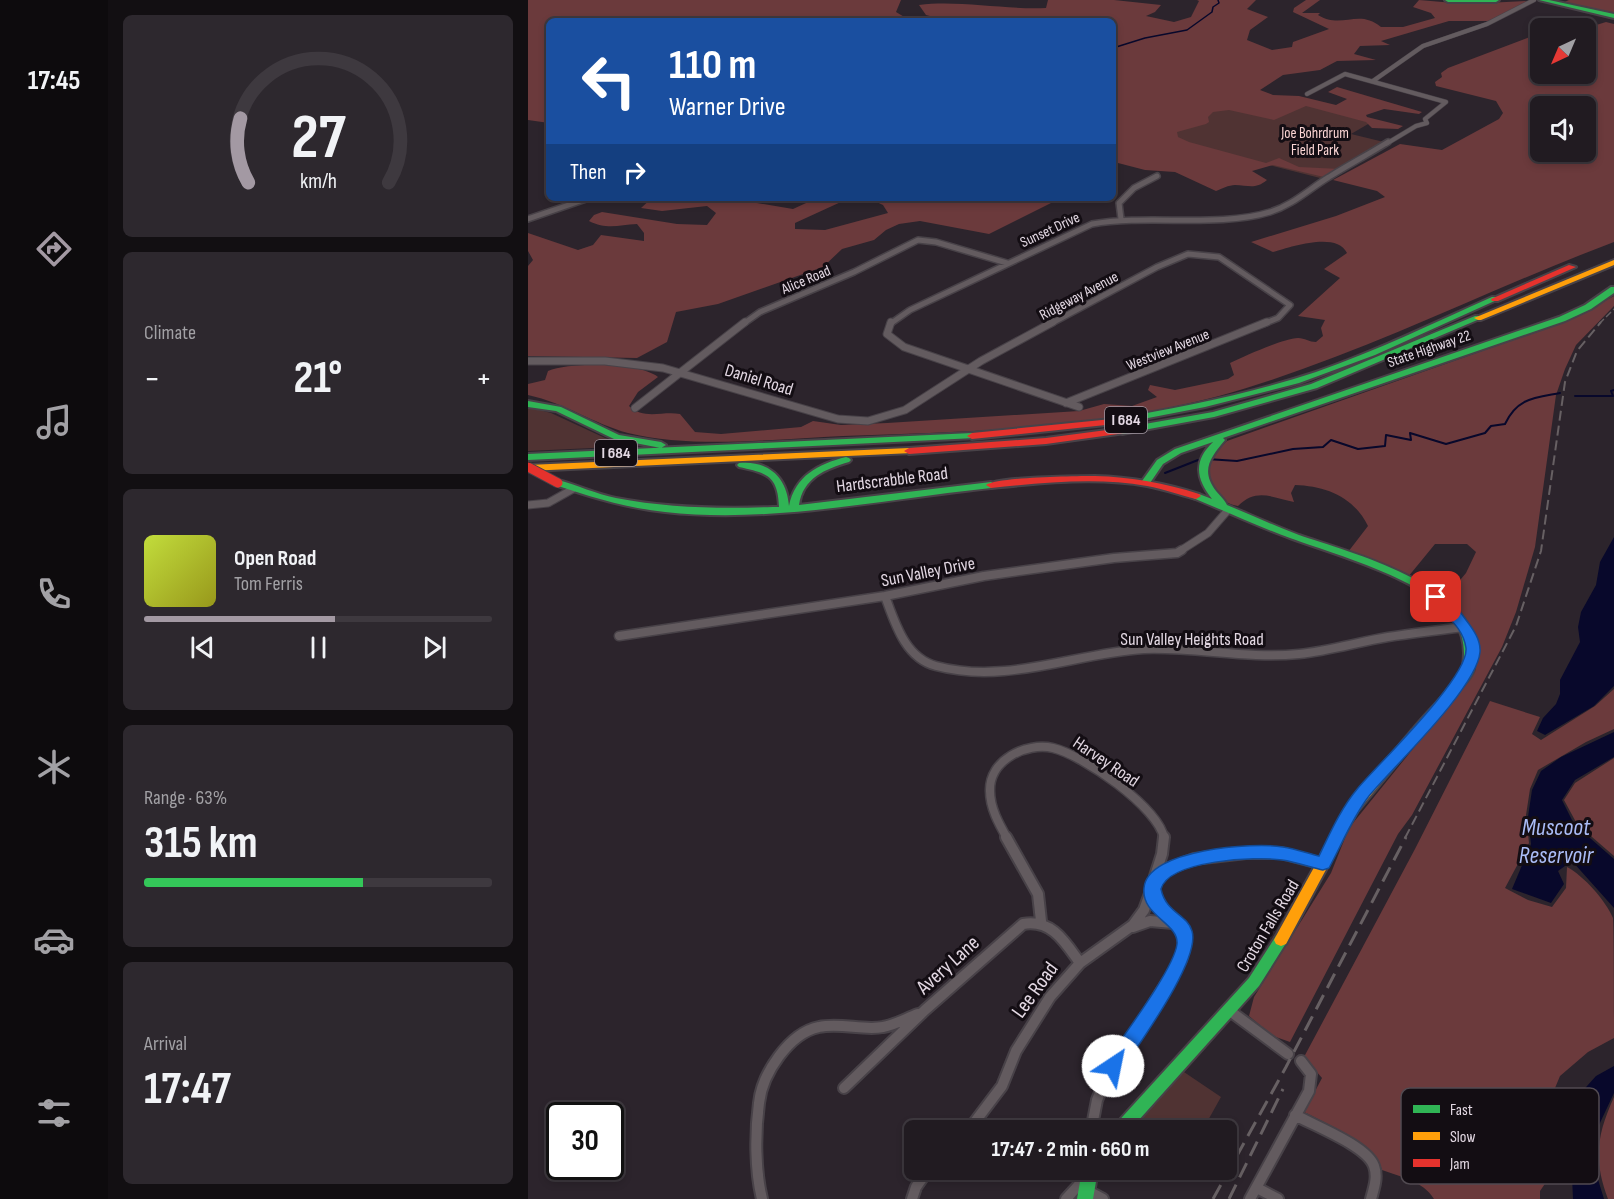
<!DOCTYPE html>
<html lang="en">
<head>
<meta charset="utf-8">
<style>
  body { margin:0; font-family:"Sofia Sans Condensed",sans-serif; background:#2d282e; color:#f1f3f6; height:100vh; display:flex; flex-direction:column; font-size:22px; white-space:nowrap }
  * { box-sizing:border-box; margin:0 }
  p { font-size:20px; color:#a2a1a5 }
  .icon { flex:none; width:33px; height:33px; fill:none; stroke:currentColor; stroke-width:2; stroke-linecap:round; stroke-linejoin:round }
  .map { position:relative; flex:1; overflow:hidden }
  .details { display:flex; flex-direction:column; gap:15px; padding:15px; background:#120f12; width:420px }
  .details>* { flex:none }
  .banner { position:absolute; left:18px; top:18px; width:570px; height:183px; border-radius:9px; box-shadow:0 3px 9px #0003,0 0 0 2px #3e393f; background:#1a4fa0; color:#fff; overflow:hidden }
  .needle { width:39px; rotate:224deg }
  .tools { position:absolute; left:1002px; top:18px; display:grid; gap:12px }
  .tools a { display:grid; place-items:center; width:66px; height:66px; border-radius:9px; background:#211b21; box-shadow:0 3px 9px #0003,0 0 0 2px #3e393f; font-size:30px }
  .speed { position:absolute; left:18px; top:1102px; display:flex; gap:12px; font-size:30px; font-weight:700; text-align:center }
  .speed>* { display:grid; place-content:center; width:78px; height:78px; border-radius:50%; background:#211b21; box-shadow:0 3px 9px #0003,0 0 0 2px #3e393f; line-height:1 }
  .speed .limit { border:3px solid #111; border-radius:9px; background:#fff; color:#111 }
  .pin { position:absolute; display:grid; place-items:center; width:51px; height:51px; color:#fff; margin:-26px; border-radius:12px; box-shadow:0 3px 9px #0006 }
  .me { position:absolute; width:66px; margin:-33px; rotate:34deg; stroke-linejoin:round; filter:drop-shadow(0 0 4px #0008) }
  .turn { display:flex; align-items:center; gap:21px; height:126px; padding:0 24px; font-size:27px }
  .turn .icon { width:78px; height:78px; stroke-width:2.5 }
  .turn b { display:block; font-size:42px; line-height:51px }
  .then { display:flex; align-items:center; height:57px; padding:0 24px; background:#0003; gap:12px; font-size:22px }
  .big { font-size:45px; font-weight:700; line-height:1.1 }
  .details .card { flex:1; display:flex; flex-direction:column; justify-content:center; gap:9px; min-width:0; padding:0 21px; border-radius:9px; background:#2d282e }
  .details .dial { align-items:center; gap:0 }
  .dial svg { height:156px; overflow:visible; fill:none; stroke:#3e393f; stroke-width:7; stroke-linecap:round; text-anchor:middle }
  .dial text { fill:#f1f3f6; stroke:none }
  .song { display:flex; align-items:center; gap:18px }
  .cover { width:72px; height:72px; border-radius:9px; background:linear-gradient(135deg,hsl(70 70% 55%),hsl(60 70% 35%)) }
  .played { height:6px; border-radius:3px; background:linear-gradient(90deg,#a399a3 55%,#3e393f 55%) }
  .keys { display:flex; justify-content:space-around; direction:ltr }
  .heat { display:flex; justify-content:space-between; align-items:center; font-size:33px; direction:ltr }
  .charge { height:9px; border-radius:4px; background:linear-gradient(90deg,#34c759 63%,#3e393f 0) }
  .trip { position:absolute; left:376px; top:1120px; width:333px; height:60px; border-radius:9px; background:#211b21; box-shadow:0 3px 9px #0003,0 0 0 2px #3e393f; font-weight:700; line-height:60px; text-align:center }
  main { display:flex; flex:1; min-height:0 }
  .dock { display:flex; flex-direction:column; width:108px; justify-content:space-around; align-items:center; background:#0d0b0d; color:#a2a1a5 }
  .dock .icon { width:42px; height:42px }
  .dock .active { color:#a399a3 }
  .dock b { font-size:27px; color:#f1f3f6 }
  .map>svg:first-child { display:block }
  .green { fill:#503333 }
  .forest { fill:#6b3a3c; fill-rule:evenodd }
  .water { fill:#08082b }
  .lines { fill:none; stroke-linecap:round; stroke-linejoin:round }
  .stream-far1 { stroke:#08082b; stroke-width:1.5 }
  .stream { stroke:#08082b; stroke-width:2 }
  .street-far4-casing { stroke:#484248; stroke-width:5 }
  .street-far3-casing { stroke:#484248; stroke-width:8 }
  .street-far2-casing { stroke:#484248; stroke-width:9 }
  .street-far1-casing { stroke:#484248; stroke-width:11 }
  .street-casing { stroke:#484248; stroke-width:14 }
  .fast-casing { stroke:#484248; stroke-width:4 }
  .slow-casing { stroke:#484248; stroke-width:4 }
  .jam-casing { stroke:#484248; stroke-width:4 }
  .street-far4 { stroke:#635b5f; stroke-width:4 }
  .street-far3 { stroke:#635b5f; stroke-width:5 }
  .street-far2 { stroke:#635b5f; stroke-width:7 }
  .street-far1 { stroke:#635b5f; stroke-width:8 }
  .street { stroke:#635b5f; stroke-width:10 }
  .fast { fill:#30b455; fill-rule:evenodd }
  .slow { fill:#ff9f0a; fill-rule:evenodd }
  .jam { fill:#e5322d; fill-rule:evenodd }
  .rail-far2 { stroke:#676063; stroke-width:1.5; stroke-dasharray:7 3; stroke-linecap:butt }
  .rail-far1 { stroke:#676063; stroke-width:2; stroke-dasharray:10 5; stroke-linecap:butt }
  .rail { stroke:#676063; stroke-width:3; stroke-dasharray:16 8; stroke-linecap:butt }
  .jam-bridge-casing { stroke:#484248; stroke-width:11; stroke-linecap:butt }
  .jam-bridge { stroke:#e5322d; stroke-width:9 }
  .route { fill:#1a73e8; stroke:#114b97; stroke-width:1.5 }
  .labels { text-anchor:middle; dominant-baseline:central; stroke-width:6; stroke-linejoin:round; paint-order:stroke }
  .far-park-label { font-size:15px; fill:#fbd5d4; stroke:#130d13 }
  .far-street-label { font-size:15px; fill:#e3d8e3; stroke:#130d13 }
  .shield { fill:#130d13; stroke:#a59ba5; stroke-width:1.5 }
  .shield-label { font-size:16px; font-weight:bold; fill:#e3d8e3 }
  .street-label { font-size:18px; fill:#e3d8e3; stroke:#130d13 }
  .near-street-label { font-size:21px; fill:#e3d8e3; stroke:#130d13 }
  .near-water-label { font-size:24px; font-style:italic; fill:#aabcf6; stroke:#130d13 }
  .key { fill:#130d13; stroke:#514a51; stroke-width:1.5 }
  .key-label { font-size:16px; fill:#e3d8e3 }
</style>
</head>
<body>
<main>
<nav class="dock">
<b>17:45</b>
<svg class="icon active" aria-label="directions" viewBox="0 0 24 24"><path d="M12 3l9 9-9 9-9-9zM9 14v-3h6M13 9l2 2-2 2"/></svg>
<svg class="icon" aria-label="music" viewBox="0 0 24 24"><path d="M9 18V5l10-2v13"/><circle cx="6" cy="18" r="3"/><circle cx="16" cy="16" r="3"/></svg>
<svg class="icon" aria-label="phone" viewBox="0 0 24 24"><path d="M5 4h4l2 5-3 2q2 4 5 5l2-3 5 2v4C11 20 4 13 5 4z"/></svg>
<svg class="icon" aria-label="climate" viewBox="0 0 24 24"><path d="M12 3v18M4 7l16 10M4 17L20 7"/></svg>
<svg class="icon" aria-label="car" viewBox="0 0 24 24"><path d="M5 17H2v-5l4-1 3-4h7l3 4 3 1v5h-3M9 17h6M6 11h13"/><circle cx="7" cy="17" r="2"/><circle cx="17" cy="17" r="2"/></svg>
<svg class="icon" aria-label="filters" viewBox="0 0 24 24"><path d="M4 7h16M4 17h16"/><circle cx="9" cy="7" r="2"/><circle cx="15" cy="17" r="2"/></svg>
</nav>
<section class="details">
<div class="card dial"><svg viewBox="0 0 100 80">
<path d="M14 69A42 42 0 1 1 86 69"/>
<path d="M14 69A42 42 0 0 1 10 36" stroke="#a399a3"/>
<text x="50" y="56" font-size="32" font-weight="700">27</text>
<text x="50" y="72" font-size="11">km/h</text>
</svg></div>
<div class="card"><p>Climate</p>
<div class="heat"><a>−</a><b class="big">21°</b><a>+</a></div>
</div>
<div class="card">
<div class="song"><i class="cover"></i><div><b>Open Road</b><p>Tom Ferris</p></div></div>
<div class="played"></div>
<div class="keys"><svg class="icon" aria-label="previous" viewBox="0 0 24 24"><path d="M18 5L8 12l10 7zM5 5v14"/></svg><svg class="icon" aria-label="pause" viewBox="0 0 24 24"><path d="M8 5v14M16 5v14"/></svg><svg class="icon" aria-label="next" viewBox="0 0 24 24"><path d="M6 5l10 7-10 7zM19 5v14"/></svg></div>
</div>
<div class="card"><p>Range · 63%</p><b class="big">315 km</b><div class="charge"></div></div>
<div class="card"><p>Arrival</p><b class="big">17:47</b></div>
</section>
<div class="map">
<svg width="1086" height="1199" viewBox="0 0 1086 1199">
  <rect width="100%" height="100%" fill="#2c242c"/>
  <path class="green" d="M721,91L847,120L823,134L860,143L796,179L634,138Z
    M0,407L23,413L77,438L107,446L0,451Z
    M653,1070L693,1097L674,1131H597Z"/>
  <path class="forest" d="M0,0H373L368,12L383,21H21V123L0,120Z
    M520,0H586L633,5L627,12L618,16L646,22L663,17L671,1L669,0H728L719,9L740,17L722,30L719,40L744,50L764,47L765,42L801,29L765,12L766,8L778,0H792L774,13H792L790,15C814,30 830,8 853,27H875L907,18L903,13L885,7L891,0L938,4L1000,1L962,21H921L853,41L862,45L832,46L826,54L848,60L809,61L792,70L755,75L732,90L745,95L771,96L808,105L819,99L800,92L809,87L894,112L891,114L856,109L838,115L839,117L875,126L870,129L844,128L838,122L778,106L746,120L701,110L685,112L680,117L681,122L678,124L649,132L650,137L661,142L738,163L751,158L771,167L812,169L796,177L745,165L724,171L739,180C727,190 720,185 707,185C701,185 693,189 688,191L647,172L617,170L590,163L585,167V21H421L398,15L391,5C431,0 477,10 518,8Z
    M1041,0H1086V14L1034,3Z
    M1039,22L1065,26L1078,22L1086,24V242C953,292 828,358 691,396C569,429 440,432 315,436C248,439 165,449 100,433C66,424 37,403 0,395V384L17,380L20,371C42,362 111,362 130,377L110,392L101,406C115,420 134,411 152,414L167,432L193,434L273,427L285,421L313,425L359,423L551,411L576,404L604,406L629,397L620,390L622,385L647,390L700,379L706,375L702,363C717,356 754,339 770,338C777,338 781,342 788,342L795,336L793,328L797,320L770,316L812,278L796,269L819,253C809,231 762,247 745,252L723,242L808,216L857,197L849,191L805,180L872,144L914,150L971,119L975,113L968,101L908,86L907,82L914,77L913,73L920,68L1007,35L1012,36V74H1058V41L1063,38L1058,35V28H1033ZM1012,106H1058V152H1012Z
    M124,198H223L220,200L223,202L265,209L289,198H312L315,201L267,223V229L297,230L360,213L355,205L340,198H533L461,234L392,221L371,224L358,230L346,240L314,249L295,267L190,304L148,312L139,342L109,358L0,356V266L5,260L0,251V233L50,250L65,245L73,235L116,241V233L109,224C91,225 79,230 61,221L66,215L74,212L149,224L179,225L188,213L179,206L134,211L113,208Z
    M1086,296V306L1048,345L1037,369L1028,395L1007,547L988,612L974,647L884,815L870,834L762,1042L745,1036L721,1016L726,997L803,873L821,828L947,672L951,648L946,633L917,598L938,573L948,552L939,544H907L880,577L820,552L840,526C826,497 798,486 767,485L763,493L766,502C743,497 728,488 710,506C684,501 681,481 681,458L699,441L1039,321Z
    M1086,689V729L1058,742L1010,770L1002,789L998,815L1001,843L977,888L1000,900L1024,907L1038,888L1039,867C1056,876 1078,901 1085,918C1086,930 1086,1018 1086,1038L1060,1052L1032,1076L1022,1100L1030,1130L1019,1154L1025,1172L1012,1191V1199H906C895,1181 873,1177 854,1170C848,1144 798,1124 776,1112L794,1078L776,1057L887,849L962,701L1012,717L1004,734L1013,740L1067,706Z
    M1086,758V856L1049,824L1036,800L1047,783Z
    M1086,1097V1199H1080C1065,1159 1069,1135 1086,1097Z"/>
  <path class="water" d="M1086,537V686L1066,706L1017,735L1009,731L1015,718L1028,704L1032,694V680L1052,642L1050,627L1053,612L1068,585L1072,562Z
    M1086,732V757L1047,780L1034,800L1046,824L1086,859V908L1044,861L1030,871L1036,884L1023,903L984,889L1003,844L1000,817L1004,790L1013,771L1033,757Z
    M1086,1066V1093L1071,1125L1068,1173L1076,1199H1045L1041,1106L1068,1076Z"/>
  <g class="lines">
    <path class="stream-far1" d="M585,48L617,38L659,30L684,12L685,7L691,3L690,0"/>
    <path class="stream" d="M1047,396H1085L1083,391L1086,390
      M679,459L709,461L765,449L795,447L803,440L830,449L857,446L858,435L883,440L882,433L918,444L957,433L963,426L977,424C989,398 1006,398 1032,393
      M637,473L670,460"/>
    <defs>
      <path id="street-far4" d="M845,81L895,46L959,24L1006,0
        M779,94L817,74L918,102L897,119L899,123L888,126L858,144"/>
      <path id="street-far3" d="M0,219L61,198
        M593,219L591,203L606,188L629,176
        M215,324L232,312L326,272L390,240L408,242L479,263
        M362,324L382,310L564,224C621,214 690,228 742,212C765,205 781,189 801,177C820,165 841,154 860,142
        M522,324L629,267L660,254L691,257L762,305L750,318L735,324"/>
      <path id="street-far2" d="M363,322L359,334L376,347L551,407
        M0,361H77L135,368L310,419L340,421L377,410L453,361L525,322
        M538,403L739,322
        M107,408L217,322
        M0,505L20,503L45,489
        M652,551L680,533L700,510"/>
      <path id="street-far1" d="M357,596C367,623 377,658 408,666C479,685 547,653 616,649C667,647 719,659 771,654C801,651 830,642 860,637C886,633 911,630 937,627
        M91,636L357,596L456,576L586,558L649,553L654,550
        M479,838C471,824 462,808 462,791C461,760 498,742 525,748C555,755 630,807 636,838"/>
      <path id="street" d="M478,837L510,894L513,921
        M627,876L634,854L636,837
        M605,927L622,921L645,923
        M702,1011L760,1054
        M316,1088L397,1010L495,924C524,919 537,942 552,963
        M767,1115C787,1126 839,1146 846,1166C850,1177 846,1188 843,1199
        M440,1131L474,1086L488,1051L522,997L552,963L605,925L616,910L627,880L634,871L666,859L718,853H753L795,864
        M563,1131L569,1100L576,1083L653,960C666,918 631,924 624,890
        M729,1188L750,1199
        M558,1190L575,1199
        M234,1199C227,1170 227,1133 231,1103C234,1074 261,1033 291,1027C312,1022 335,1031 355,1027C367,1025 379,1018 390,1014
        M384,1199L388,1187L400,1170
        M538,1199L558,1177
        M722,1199L781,1091L783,1074L773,1061"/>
      <path id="fast" d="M917,0H971L968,2H920Z
        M1011,0H1021L1086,14V18Z
        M1083,287H1086V293L1063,309L1037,321L695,438L697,440C683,457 672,470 688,491C692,496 697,500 699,505C723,515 747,526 771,535C826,554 970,590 945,672C943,679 935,685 931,690C918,705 905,721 892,736H884L882,733C892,718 931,682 934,670C938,653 936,636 927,621C899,579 808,555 762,538C729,526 697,511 665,498L663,496L665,494H671L684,499C668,479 665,461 685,442L653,453L635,464L622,483L619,484L614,481L629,460L647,449L1031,317L1057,305Z
        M964,297H970L971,299L847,355L771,383L677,407L584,425L580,422L584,419C653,408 721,394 788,372C848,351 906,323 964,297Z
        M947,316H950L954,318L789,388L686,417L594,434L590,431L594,428L685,412L783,384Z
        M0,401L33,407L91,435L133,442L138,445L133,448L86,439L28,411L0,407Z
        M444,433L447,434L449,436L447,438L0,460V454Z
        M318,457L321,458L323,460L321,462C297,469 275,478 271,505L463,482L468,485L463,488C356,499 244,524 137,512C99,508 63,497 27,485L25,483L30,480C49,485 68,494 88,498C140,508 192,509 245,507H251C250,475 238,473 211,467L209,465L211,463C240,460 259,477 261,506C267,476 290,464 318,457Z
        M753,934L758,936L760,940L731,986L601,1131H583L586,1126L721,978L748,936Z
        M554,1170H570L565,1199H549Z"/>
      <path id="slow" d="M1086,260V265L953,320H950L946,318Z
        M381,448L386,451L384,453L0,471V465Z
        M888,729L892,730L894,733L892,736L829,812L758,944L753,946L748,944L746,940L748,936L820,806L884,730Z"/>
      <path id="jam" d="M1041,265L1048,267L970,301H964L963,299Z
        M584,419L587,420V424L444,439L439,436L444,433Z
        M594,428L597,429V433L518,444L381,454L376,451L381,448L518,438Z
        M567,476C603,477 637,483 671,494L673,496L668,499C652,495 636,489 619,486C568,477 514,483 463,488L458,485C470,477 548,476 567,476Z"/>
    </defs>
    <use href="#street-far4" class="street-far4-casing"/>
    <use href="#street-far3" class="street-far3-casing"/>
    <use href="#street-far2" class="street-far2-casing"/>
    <use href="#street-far1" class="street-far1-casing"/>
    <use href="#street" class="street-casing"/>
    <use href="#fast" class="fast-casing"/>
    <use href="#slow" class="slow-casing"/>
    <use href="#jam" class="jam-casing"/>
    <use href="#street-far4" class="street-far4"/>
    <use href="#street-far3" class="street-far3"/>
    <use href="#street-far2" class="street-far2"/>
    <use href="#street-far1" class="street-far1"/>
    <use href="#street" class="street"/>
    <use href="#fast" class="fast"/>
    <use href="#slow" class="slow"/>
    <use href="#jam" class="jam"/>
    <path class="rail-far2" d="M1071,324L1086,309"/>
    <path class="rail-far1" d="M877,838L988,626L1013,551L1037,382L1049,351L1073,322"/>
    <path class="rail" d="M685,1199L758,1067L878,837
      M701,1199L755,1089"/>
    <defs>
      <path id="jam-bridge" d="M0,467L30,483"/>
    </defs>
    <use href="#jam-bridge" class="jam-bridge-casing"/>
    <use href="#jam-bridge" class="jam-bridge"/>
  </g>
  <path class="route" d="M908,592C921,596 931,610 938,620C945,629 953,640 952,652C949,688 866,766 841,796C824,818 814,844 801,868L795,870C782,867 768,862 754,860C729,856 641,860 633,889C638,913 659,914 664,931C673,960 610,1045 592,1073L585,1075L579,1073L576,1066L579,1060C595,1036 646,969 649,944C651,923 613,916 616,888C619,849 726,842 755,847C767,849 779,853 791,856C802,833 813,808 830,788C851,763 941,677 938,648C935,625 914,614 902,597Z"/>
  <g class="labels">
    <g class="far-park-label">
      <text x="787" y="133">Joe Bohrdrum<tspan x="787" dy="17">Field Park</tspan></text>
    </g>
    <g class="far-street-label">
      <text transform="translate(522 230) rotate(-25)">Sunset Drive</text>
      <text transform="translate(278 280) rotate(-23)">Alice Road</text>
      <text transform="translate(551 296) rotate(-28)">Ridgeway Avenue</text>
      <text transform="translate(901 349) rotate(-19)">State Highway 22</text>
      <text transform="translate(640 350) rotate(-22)">Westview Avenue</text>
    </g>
    <g class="shield">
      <rect x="577" y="407" width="42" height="26" rx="4.5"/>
      <rect x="67" y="440" width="42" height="26" rx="4.5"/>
    </g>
    <g class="shield-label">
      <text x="598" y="420">I 684</text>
      <text x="88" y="453">I 684</text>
    </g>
    <g class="street-label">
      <text transform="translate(231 380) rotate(17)">Daniel Road</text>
      <text transform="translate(364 480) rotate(-7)">Hardscrabble Road</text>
      <text transform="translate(400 572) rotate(-11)">Sun Valley Drive</text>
      <text x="664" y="639">Sun Valley Heights Road</text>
      <text transform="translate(578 762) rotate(34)">Harvey Road</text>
      <text transform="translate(740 926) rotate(-59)">Croton Falls Road</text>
    </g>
    <g class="near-street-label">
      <text transform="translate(420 965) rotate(-42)">Avery Lane</text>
      <text transform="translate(507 990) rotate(-54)">Lee Road</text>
    </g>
    <g class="near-water-label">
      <text x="1028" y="827">Muscoot<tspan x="1028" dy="28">Reservoir</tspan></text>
    </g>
  </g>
  <rect x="873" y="1088" width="198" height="96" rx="9" class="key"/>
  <rect x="885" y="1105" width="27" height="8" fill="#30b455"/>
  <rect x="885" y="1132" width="27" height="8" fill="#ff9f0a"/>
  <rect x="885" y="1159" width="27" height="8" fill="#e5322d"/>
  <g class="key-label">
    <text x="922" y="1115">Fast</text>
    <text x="922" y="1142">Slow</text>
    <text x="922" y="1169">Jam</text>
  </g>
</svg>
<div class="tools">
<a><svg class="needle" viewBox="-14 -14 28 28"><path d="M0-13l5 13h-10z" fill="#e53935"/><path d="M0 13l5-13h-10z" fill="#a2a1a5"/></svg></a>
<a><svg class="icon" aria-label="sound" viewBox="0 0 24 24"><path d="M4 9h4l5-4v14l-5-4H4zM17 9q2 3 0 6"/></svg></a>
</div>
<div class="speed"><div class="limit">30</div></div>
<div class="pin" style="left:908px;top:597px;background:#d93025"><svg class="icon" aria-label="arrive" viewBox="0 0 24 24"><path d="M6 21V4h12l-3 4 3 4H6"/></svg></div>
<svg class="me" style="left:585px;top:1066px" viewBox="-20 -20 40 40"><circle r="19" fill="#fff"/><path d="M0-13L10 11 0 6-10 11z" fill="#1a73e8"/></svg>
<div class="trip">17:47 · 2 min · 660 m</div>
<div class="banner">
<div class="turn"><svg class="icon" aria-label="left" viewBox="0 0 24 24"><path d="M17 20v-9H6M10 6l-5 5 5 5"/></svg><div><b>110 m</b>Warner Drive</div></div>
<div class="then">Then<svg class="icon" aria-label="right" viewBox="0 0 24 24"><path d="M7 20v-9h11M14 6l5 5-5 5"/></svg></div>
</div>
</div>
</main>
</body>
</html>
